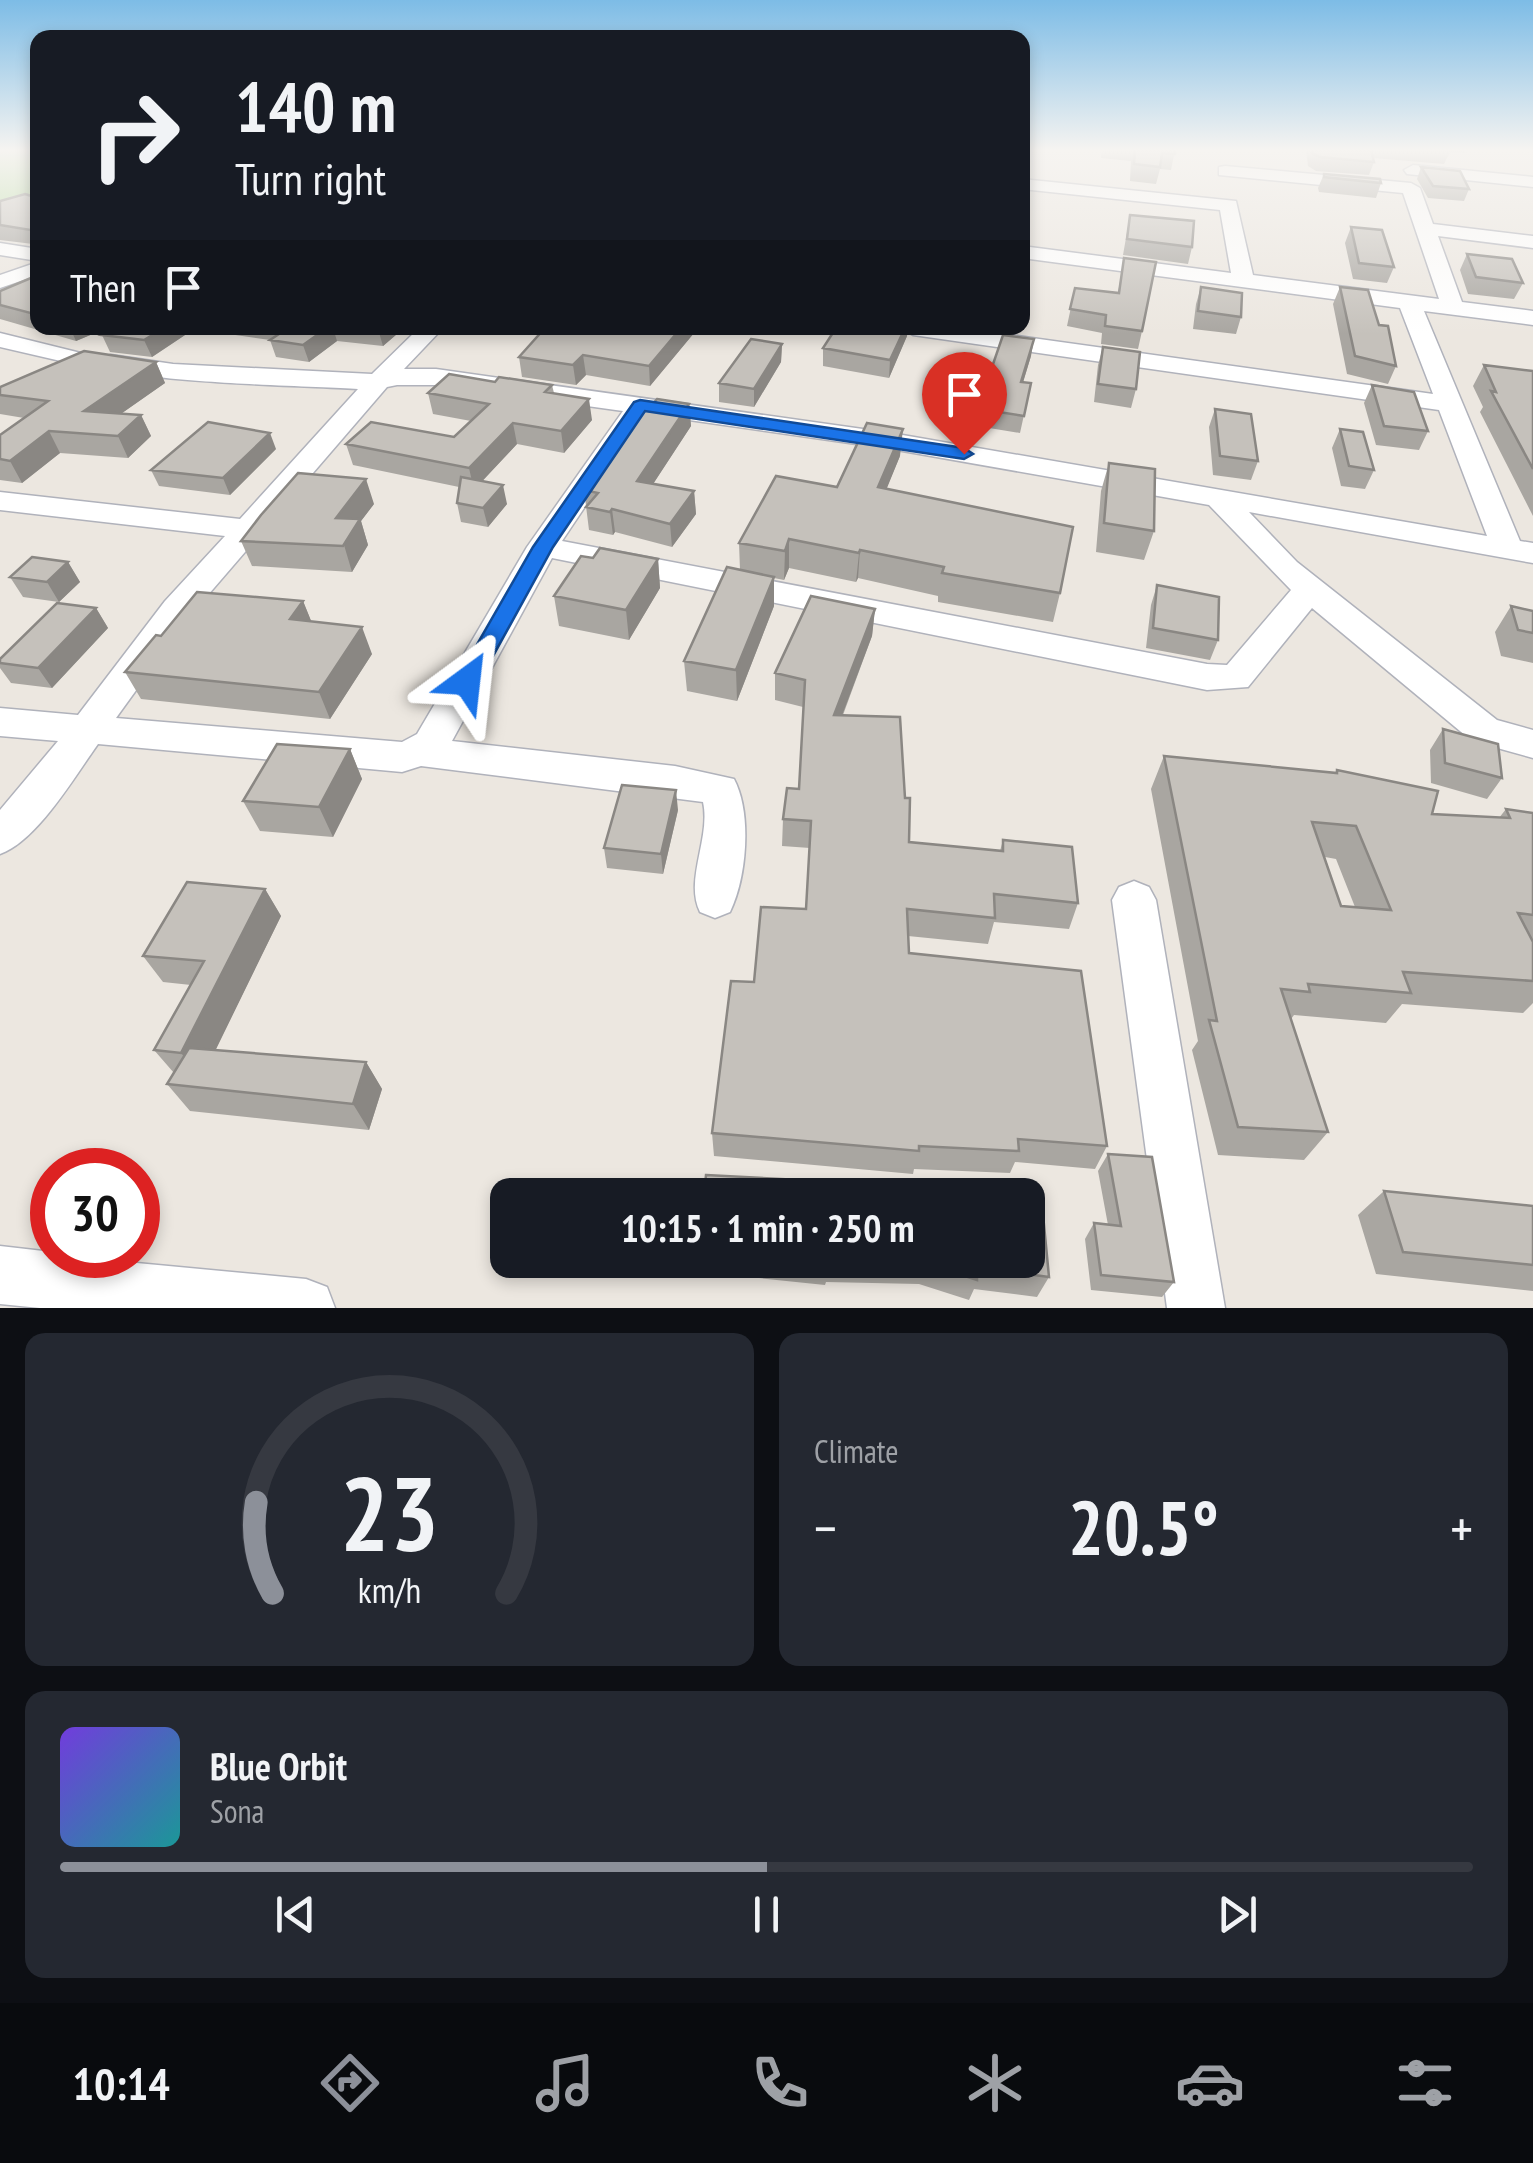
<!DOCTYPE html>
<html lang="en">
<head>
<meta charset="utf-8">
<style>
  body { margin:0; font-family:"PT Sans Narrow",sans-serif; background:#242831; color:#f1f3f6; height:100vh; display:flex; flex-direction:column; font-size:38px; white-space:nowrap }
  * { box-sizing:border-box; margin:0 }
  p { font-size:32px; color:#9ea1a6 }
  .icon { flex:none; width:55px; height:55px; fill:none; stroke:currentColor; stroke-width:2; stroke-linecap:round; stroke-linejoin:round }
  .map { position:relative; height:1308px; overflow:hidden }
  .sheet { display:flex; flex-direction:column; gap:25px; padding:25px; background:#0d0f14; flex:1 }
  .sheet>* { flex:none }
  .guide { position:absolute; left:30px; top:30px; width:1000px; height:305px; border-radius:20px; box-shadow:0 5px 15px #0003; background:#171b24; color:#f1f3f6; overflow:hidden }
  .speed { position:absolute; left:30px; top:1148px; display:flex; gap:20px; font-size:50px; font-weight:700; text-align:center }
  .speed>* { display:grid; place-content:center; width:130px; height:130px; border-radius:50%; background:#171b24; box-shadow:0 5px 15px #0003; line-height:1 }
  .speed .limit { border:15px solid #d22; background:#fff; color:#111 }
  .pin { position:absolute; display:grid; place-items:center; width:85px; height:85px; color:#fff; margin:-102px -42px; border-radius:50% 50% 50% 0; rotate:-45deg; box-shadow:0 0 10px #0007 }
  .pin .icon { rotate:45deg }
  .me { position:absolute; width:110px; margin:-55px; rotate:30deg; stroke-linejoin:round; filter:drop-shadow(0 0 8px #0008) }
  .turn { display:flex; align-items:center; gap:35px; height:210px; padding:0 40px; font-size:45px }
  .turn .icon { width:130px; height:130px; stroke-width:2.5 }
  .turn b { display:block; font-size:70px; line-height:85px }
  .then { display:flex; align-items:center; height:95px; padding:0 40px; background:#0003; gap:20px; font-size:38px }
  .big { font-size:75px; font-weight:700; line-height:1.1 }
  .sheet .card { flex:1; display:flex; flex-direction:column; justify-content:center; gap:15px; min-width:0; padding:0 35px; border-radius:20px; background:#242831 }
  .sheet .dial { align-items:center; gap:0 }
  .dial svg { height:260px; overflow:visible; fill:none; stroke:#363941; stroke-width:7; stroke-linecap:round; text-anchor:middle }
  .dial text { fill:#f1f3f6; stroke:none }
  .song { display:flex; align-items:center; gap:30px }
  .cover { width:120px; height:120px; border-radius:15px; background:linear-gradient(135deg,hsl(260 70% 55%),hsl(180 70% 35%)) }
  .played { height:10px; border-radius:5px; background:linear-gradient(90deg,#8c9099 50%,#363941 50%) }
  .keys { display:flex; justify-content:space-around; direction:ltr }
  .heat { display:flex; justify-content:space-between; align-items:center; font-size:55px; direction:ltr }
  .sheet .tiles { flex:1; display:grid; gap:25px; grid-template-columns:1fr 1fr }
  .card:last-child { grid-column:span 2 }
  .trip { position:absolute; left:490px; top:1178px; width:555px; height:100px; border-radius:20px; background:#171b24; box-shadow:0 5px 15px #0003; font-weight:700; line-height:100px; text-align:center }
  .dock { display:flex; height:160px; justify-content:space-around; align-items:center; background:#090b0e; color:#9ea1a6 }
  .dock .icon { width:70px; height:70px }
  .dock .selected { color:#8c9099 }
  .dock b { font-size:45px; color:#f1f3f6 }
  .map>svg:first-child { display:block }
  .green { fill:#b7dda2 }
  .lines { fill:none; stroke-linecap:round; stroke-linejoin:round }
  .minor-casing { stroke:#b0b2bb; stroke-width:3 }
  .minor { fill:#fff; fill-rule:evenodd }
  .wall { fill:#a9a6a1; fill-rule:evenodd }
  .shaded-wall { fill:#8a8783 }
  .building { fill:#c5c1bb; stroke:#8a8783; stroke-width:2.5; fill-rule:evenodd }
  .route { fill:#1a73e8; stroke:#114b97; stroke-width:2.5 }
</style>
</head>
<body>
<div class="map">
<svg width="1533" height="1308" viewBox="0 0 1533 1308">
  <rect width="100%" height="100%" fill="#ece7e0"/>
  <path class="green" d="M0,150H37V207L0,218Z"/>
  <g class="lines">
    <defs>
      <path id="minor" d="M1413,165L1533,177V187L1407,174L1404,170Z
        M1225,166L1411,183L1420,188L1433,224L1533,236V248L1438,236L1462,302L1533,311V325L1424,311L1520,541L1533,543V563L1249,512L1297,562L1497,720L1533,730V758L1472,741L1312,608L1248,687L1207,690L552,558L452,741L675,766L734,779C752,813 747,877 730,912L715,918L700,912C684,880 711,838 703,802L421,766L402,772L98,744C75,776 37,841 0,854V810L58,741L0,736V708L78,715L165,601L225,536L0,510V492L240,519L358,389C314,386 126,383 100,364L0,407V390L65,362L0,347V333L101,358L111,355L173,364L372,374L419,328H443L404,369H436L891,433L1487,536L1439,410L913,335L901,328H960L1433,394L1400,308L1022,258V246L1231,273L1220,210L1022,189V179L1236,201L1253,275L1439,299L1403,193L1219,175V167ZM397,385H436L623,411L527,547L417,734L402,742L116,718L189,617L387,387ZM647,414L891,449L1209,505L1291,590L1227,665L1207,664L562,541Z
        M0,243L38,249V261L0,255Z
        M38,262V275L0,288V275Z
        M1134,881L1149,887L1156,900L1225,1308H1167L1112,900L1119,887Z
        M0,1246L52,1252V1255L306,1279L327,1287L335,1308H40L0,1304Z"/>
    </defs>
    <use href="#minor" class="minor-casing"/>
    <use href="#minor" class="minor"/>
  </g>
  <path class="wall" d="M1102,150H1175L1171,170L1160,169L1156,184L1130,181L1131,161L1101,158Z
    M1306,150H1466L1465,153L1450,152L1444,164L1373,158L1374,162L1369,175L1316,171L1308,166Z
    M1421,167L1469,189L1464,201L1428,198L1417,179Z
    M1324,174L1381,183L1376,198L1319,192L1318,188Z
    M38,198V257L33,244L0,240V201Z
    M1130,215L1192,247L1188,264L1123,255Z
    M1351,227L1394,267L1387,283L1353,279L1345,243Z
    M1467,254L1523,283L1514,299L1468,294L1460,270Z
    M1124,258L1142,331L1138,349L1101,344L1102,333L1067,326L1075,288L1118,293Z
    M38,275V328H107L76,341L0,319V291Z
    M1201,287L1241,317L1236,334L1193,329L1196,304Z
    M1340,287L1396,366L1388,384L1347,374L1333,304Z
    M119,328H404L383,346L337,341L309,362L276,357L270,340L194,329L152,357L110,352L102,335Z
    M545,328H693L694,333L650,386L586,375L576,385L522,377L519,357Z
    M907,336L889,378L823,366V348Z
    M782,344L781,362L754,407L719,402V383Z
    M1103,347L1136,389L1131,408L1094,402L1098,365Z
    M1031,356L1023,382L1031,383L1020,433L983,427L992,387H988L991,370Z
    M156,362L165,383L122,413L141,415L151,436L128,458L60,453L22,483L0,480V435L24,418L0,414V387Z
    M1484,365L1533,371V516L1480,412L1483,407L1473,386Z
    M495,382L552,385L554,393L592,420L564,453L517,444L482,481L507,504L488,527L461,522L457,503L459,487L353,465L346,444L454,437L471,421L433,414L428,393Z
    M1372,385L1428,431L1419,450L1376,445L1364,403Z
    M689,404L691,426L653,484L694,491L696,514L672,547L615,532L613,535L589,530L584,490L651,406Z
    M1215,409L1258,461L1251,480L1213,475L1209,427Z
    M1340,429L1374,470L1365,489L1341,486L1332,448Z
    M276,449L230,495L159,486L151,470Z
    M900,456L886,489L1060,593L1053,622L938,602V596L858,578L856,582L789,568L784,580L774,578V606L737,701L687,691L684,661L740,570L739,543L837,487Z
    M1109,463L1154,531L1144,560L1096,552L1101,491Z
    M374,504L361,521L368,545L352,572L252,566L241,541Z
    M593,558L658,559L660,588L629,640L559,626L554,596Z
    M68,562L80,582L59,602L23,597L10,577Z
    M1157,585L1218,640L1210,660L1146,648L1151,605Z
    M303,601L311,621L372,654L330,719L141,699L125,672L161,636Z
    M1511,606L1533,611V663L1501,656L1495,632Z
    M96,608L108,628L52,688L11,683L0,668V659Z
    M875,609L872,636L843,715L905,798L909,842L1000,851L1003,840L1078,903L1069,929L994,922L988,944L908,936L909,953L1107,1146L1095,1169L1015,1162L1010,1173L914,1169L913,1174L714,1156L712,1133L754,982L806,909L810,848L782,846L783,819L799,789L803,707L775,700V673Z
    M1443,729L1502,778L1487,799L1431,783L1430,750Z
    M350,749L362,779L333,837L260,831L243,801Z
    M1164,756L1335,773L1337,770L1432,814L1499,818L1506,809L1533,813V1003L1523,1013L1402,1004L1386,1023L1294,1015L1291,1019L1328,1132L1304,1160L1218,1155L1192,1050L1198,1041L1151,789ZM1325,857L1336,859L1355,907L1341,906Z
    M678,810L663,874L607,868L604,848Z
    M265,889L281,916L215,1050L366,1062L382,1089L369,1130L190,1111L167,1084L174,1073L154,1050L191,985L163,982L143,956Z
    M1108,1154L1174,1282L1162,1297L1091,1290L1085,1239L1094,1223L1108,1225L1098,1171Z
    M1384,1191L1533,1206V1291L1376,1274L1358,1215Z
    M703,1260H1028L1049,1277L1037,1297L974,1289L969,1300L919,1284L826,1282L825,1285L720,1274L719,1262Z"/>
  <path class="shaded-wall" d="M70,328H107L76,341Z
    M164,328H193L194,329L152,357L144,340Z
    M327,328H333L337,341L309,362L303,345Z
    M380,328H404L383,346L378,329Z
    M681,328H693L694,333L650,386L649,366Z
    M905,328H908L907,336L889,378L890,360Z
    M1034,339L1031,356L1018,399L1021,382Z
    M782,344L781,362L754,407V389Z
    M583,355L586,375L576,385L573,365Z
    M156,362L165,383L95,432L84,411Z
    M589,399L592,420L564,453L561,431Z
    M689,404L691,426L640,504L637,481Z
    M141,415L151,436L128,458L118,436Z
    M513,423L517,444L474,490L469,468Z
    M903,429L900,456L876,515L878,487Z
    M49,431L60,453L22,483L10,461Z
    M270,433L276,449L230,495L223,478Z
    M366,479L374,504L361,521L368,545L352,572L336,518Z
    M503,485L507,504L488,527L483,508Z
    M694,491L696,514L672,547L670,524Z
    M612,509L615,532L613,535L610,512Z
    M789,539V568L784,580L785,551Z
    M860,550L858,578L856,582L859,553Z
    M658,559L660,588L629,640L626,610Z
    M68,562L80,582L59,602L47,582Z
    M774,577V606L737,701L736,670Z
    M303,601L314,628L290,619Z
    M96,608L108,628L52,688L38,668Z
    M875,609L872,636L832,742L834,715Z
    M362,627L372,654L330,719L319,692Z
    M350,749L362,779L333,837L319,807Z
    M676,790L678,810L663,874L661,854Z
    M265,889L281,916L202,1078L181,1053Z
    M366,1062L382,1089L369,1130L353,1104Z"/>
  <path class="building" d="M1135,150H1175V154L1162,153L1160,167L1134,164Z
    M1312,150H1371L1374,162L1320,157L1312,153Z
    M1421,167L1460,171L1469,189L1433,186Z
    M1324,174L1380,179L1381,183L1324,177Z
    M25,194L38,198V251L34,250L31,230L0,225V201Z
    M1130,215L1194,221L1192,247L1127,239Z
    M1351,227L1382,230L1394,267L1359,263Z
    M1467,254L1512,259L1523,283L1476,277Z
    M1124,258L1156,262L1142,331L1105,326L1106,315L1070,309L1075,288L1119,293Z
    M38,275V315L0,305V291Z
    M1201,287L1242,293L1241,317L1198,311Z
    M1340,287L1368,290L1379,325L1388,326L1396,366L1355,356Z
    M119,328H164L144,340L102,335Z
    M288,328H327L303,345L270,340Z
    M545,328H681L649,366L583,355L573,365L519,357Z
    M836,328H905L890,360L823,348Z
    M1003,335L1034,339L1021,382L1031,383L1024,416L986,410L997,371L991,370Z
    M751,339L782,344L754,389L719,383Z
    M1103,347L1140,352L1136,389L1098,384Z
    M84,351L156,362L84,411L141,415L118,436L49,431L10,461L0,459V435L48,401L0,395V387Z
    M1484,365L1533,371V469L1491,391L1496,392Z
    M449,374L495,382L499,377L552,385L545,392L589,399L561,431L513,423L469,468L346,444L371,422L454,437L489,404L428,393Z
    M1372,385L1414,392L1428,431L1384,426Z
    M657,399L689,404L637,481L694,491L670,524L612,509L610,512L586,507L598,493L584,490L643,405L651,406Z
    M1215,409L1251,414L1258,461L1220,456Z
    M208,422L270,433L223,478L151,470Z
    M867,423L903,429L878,487L1073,527L1060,593L942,573L944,567L860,550L859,553L789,539L785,551L739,543L776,476L837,487Z
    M1340,429L1363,432L1374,470L1349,466Z
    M1109,463L1155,469L1154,531L1104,523Z
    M298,473L366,479L336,518L360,519L343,546L241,541L261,515Z
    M461,477L503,485L483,508L457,503Z
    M600,548L658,559L626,610L554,596L581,556L593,558Z
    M32,557L68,562L47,582L10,577Z
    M727,567L774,577L736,670L684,661Z
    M1157,585L1219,597L1218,640L1153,628Z
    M197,592L303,601L290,619L362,627L319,692L125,672L156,635L161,636Z
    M811,596L875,609L834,715L900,717L905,798H910L909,842L1003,851V840L1072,847L1078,903L994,894L995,918L907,909L909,953L1081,971L1107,1146L1018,1139L1019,1151L919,1146V1151L712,1133L731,981L754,982L761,907L806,909L811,821L783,819L787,788L799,789L805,680L775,673Z
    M57,603L96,608L38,668L0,663V659Z
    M1511,606L1533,611V633L1518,630Z
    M1443,729L1498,744L1502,778L1445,763Z
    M277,744L350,749L319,807L243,801Z
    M1164,756L1337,773V770L1438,791L1432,814L1510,818L1506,809L1533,813V915L1518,913L1533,942V981L1403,972L1411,993L1308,984L1310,992L1281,989L1328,1132L1238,1127L1209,1020L1217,1021ZM1312,822L1356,826L1391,910L1341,906Z
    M622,785L676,790L661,854L604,848Z
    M187,882L265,889L181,1053L154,1050L204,961L143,956Z
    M189,1048L366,1062L353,1104L167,1084Z
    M1108,1154L1152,1157L1174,1282L1101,1275L1094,1223L1121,1226Z
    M706,1175L836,1182V1185L878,1191L879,1184L935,1195H704Z
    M1384,1191L1533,1206V1265L1403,1252Z
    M1028,1202L1042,1204L1049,1277L977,1267V1280L925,1263L829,1261L827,1264L789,1260H1028Z"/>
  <linearGradient id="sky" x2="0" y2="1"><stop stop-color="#7dbce6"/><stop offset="0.45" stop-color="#f6f4f1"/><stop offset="1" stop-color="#f6f4f1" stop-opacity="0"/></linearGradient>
  <rect width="1533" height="334" fill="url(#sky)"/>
  <path class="route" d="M640,400L964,448L973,454L964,459L645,411L553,547L476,687H459L456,681L533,547L634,402Z"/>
</svg>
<div class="speed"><div class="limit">30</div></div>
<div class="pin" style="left:964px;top:454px;background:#d93025"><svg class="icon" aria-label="arrive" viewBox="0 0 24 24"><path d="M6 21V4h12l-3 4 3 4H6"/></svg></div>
<svg class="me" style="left:467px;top:681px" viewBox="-20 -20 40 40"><path d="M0-17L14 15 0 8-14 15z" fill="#1a73e8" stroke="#fff" stroke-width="4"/></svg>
<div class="trip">10:15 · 1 min · 250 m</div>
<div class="guide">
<div class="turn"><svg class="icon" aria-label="right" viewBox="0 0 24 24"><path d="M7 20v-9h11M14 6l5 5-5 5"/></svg><div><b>140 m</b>Turn right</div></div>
<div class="then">Then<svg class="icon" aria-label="arrive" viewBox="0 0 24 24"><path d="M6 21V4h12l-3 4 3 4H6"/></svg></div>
</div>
</div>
<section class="sheet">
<div class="tiles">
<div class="card dial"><svg viewBox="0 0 100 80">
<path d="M14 69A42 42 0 1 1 86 69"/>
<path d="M14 69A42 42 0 0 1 9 41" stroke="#8c9099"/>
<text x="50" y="56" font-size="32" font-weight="700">23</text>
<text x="50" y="72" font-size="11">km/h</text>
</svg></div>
<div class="card"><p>Climate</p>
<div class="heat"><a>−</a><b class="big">20.5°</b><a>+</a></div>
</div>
<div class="card">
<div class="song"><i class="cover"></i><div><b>Blue Orbit</b><p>Sona</p></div></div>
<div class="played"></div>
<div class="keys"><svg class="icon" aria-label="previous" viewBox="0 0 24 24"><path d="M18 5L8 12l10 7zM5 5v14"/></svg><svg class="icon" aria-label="pause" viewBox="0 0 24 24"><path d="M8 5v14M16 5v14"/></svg><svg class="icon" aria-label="next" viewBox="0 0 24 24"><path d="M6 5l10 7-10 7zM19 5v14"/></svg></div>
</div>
</div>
</section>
<nav class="dock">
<b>10:14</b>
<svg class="icon selected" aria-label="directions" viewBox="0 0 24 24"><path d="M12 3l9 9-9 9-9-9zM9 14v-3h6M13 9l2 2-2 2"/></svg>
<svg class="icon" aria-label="music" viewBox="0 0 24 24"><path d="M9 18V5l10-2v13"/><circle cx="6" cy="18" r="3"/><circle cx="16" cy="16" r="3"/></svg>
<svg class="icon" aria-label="phone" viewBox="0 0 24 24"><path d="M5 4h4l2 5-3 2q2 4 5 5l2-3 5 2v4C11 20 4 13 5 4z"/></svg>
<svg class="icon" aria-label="climate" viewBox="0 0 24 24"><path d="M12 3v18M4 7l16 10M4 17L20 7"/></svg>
<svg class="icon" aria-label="car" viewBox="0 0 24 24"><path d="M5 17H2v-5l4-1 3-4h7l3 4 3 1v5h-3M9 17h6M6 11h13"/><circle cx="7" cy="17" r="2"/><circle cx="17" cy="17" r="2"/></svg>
<svg class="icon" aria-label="filters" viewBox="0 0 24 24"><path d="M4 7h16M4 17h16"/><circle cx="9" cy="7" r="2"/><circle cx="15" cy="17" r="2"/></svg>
</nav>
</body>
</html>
